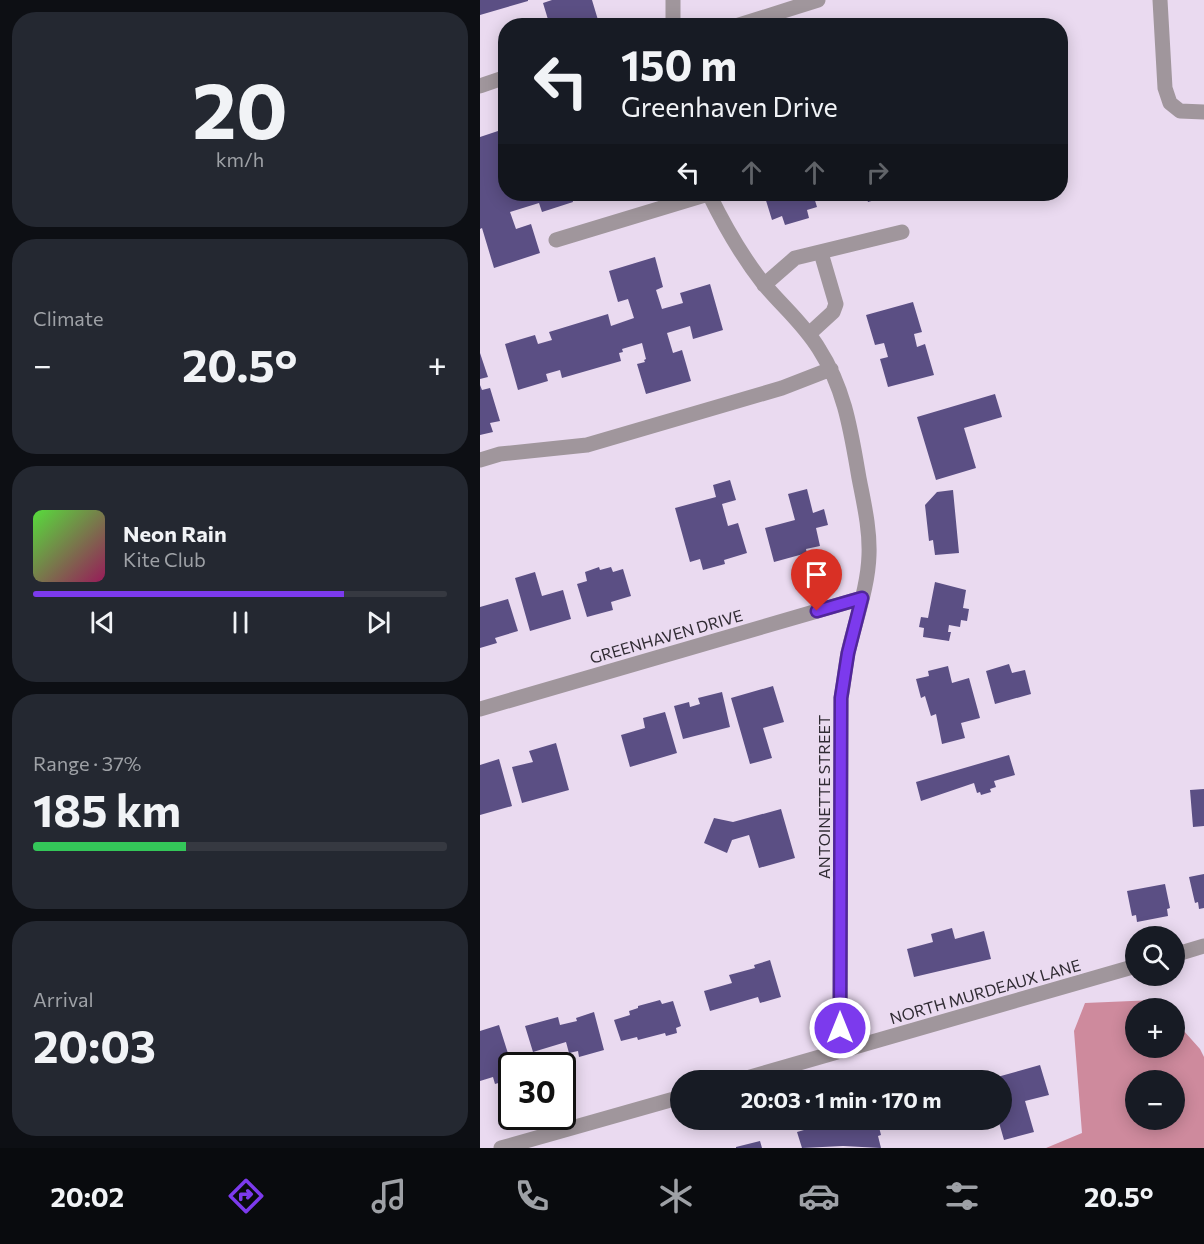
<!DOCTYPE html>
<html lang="en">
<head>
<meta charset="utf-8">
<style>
  body { margin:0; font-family:Commissioner,sans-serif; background:#242831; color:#f1f3f6; height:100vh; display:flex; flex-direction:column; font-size:22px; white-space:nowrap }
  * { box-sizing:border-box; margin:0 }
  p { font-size:20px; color:#9ea1a6 }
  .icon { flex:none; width:33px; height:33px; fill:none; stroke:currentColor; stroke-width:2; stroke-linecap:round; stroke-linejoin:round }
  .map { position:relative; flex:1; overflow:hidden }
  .drawer { display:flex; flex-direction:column; gap:12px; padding:12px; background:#0d0f14; width:480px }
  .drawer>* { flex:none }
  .guide { position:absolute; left:18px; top:18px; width:570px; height:183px; border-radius:24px; box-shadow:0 3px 15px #0003; background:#171b24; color:#f1f3f6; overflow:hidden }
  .tools { position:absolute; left:645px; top:926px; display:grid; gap:12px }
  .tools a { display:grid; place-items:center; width:60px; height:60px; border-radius:50%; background:#171b24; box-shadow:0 3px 15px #0003; font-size:30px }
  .speed { position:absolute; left:18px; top:1052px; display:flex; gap:12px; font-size:30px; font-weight:700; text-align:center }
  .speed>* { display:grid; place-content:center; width:78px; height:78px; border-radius:50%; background:#171b24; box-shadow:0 3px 15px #0003; line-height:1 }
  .speed .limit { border:3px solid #111; border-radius:9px; background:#fff; color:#111 }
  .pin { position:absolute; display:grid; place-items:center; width:51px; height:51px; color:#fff; margin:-62px -26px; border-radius:50% 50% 50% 0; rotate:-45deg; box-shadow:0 0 6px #0007 }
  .pin .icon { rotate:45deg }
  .me { position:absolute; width:66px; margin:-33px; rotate:0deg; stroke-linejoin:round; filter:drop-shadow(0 0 4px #0008) }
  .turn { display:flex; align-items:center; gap:21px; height:126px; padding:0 24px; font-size:27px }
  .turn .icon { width:78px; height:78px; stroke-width:2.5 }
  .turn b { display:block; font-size:42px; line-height:51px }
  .lanes { display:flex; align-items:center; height:57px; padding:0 24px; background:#0003; justify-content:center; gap:30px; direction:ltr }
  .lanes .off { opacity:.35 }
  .big { font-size:45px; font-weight:700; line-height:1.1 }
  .drawer .widget { flex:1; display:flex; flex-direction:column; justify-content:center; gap:9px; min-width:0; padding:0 21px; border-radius:24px; background:#242831 }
  .drawer .dial { align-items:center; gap:0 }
  .dial b { font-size:78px; line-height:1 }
  .song { display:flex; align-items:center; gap:18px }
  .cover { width:72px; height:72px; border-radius:9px; background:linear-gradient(135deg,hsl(110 70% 55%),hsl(330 70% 35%)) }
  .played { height:6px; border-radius:3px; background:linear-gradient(90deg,#7c3aed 75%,#363941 75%) }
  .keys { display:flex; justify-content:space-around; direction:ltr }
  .heat { display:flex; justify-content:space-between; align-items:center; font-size:33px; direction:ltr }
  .charge { height:9px; border-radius:4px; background:linear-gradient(90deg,#34c759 37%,#363941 0) }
  .trip { position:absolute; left:190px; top:1070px; width:342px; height:60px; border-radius:30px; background:#171b24; box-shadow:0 3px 15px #0003; font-weight:700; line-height:60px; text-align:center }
  .menu { display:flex; height:96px; justify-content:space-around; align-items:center; background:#090b0e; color:#9ea1a6 }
  .menu .icon { width:42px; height:42px }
  .menu .selected { color:#7c3aed }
  .menu b { font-size:27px; color:#f1f3f6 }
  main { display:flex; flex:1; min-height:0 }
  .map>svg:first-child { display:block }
  .forest { fill:#ce8a9d; fill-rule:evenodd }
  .building { fill:#5b4f84 }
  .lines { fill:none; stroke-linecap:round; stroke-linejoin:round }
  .minor { stroke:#a0969c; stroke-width:15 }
  .route-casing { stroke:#51269a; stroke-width:15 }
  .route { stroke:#7c3aed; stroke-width:10 }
  .labels { text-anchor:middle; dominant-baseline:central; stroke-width:6; stroke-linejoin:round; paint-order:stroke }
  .street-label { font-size:16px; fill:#302b33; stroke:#eadaf0 }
</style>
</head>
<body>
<main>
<section class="drawer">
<div class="widget dial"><b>20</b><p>km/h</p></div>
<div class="widget"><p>Climate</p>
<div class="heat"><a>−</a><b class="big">20.5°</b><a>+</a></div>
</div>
<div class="widget">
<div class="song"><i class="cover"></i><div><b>Neon Rain</b><p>Kite Club</p></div></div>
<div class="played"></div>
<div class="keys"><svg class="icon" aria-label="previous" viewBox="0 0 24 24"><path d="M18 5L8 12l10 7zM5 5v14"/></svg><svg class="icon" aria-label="pause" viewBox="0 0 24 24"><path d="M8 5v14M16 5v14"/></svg><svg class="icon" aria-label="next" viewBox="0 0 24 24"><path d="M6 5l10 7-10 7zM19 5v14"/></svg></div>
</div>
<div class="widget"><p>Range · 37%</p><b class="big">185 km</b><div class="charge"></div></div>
<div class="widget"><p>Arrival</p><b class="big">20:03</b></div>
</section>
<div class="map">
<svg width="724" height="1148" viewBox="0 0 724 1148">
  <rect width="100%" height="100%" fill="#eadaf0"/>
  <path class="forest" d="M675,1000L683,1008H656V1047H694L695,1021L720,1049L724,1057V1148H566L602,1133L594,1031L605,1003ZM656,1080H694V1119H656Z"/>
  <path class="building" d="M0,0H48V1L0,15Z
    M72,0H112L118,20L99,26H70L63,3Z
    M24,129L26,194H91L93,202L62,212L59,203L30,212L36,229L51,224L60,253L14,268L2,228L0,229V137Z
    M284,194H333L337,207L327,210L329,218L305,225L302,216L292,220Z
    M385,194H415L388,202Z
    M175,257L183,287L176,290L182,309L203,303L200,293L230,284L243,330L213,339L210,326L187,333L193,353L202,350L211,381L166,394L157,364L165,362L164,360L166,359L162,343L142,349L143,352L139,353L141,361L82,378L80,370L66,374L68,381L38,390L25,344L55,335L58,344L72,340L69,332L128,314L131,326L154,318L148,299L138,302L129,271Z
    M433,302L442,332L434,334L437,347L445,344L454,375L408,387L400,359L408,357L404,343L395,345L386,315Z
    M0,353L8,377L0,379Z
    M0,385L2,390L10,388L20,421L10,423L13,432L0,435Z
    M515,394L522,417L484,428L496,468L456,480L437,417Z
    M250,480L256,500L242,504L248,526L258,523L267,553L244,560L245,564L223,570L220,559L210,562L195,508L236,497L233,485Z
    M327,489L333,513L344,509L348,525L336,528L340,546L326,549L327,553L294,562L285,528L315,520L308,494Z
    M473,490L479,553L455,555L453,540L449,541L445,505L457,492Z
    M119,567L120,570L131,567L133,572L143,569L151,596L131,602L133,610L107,617L97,584L107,581L105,572Z
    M55,572L62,596L83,590L91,619L50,631L35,578Z
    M455,582L486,590L483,608L489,609L487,621L481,620L480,627L469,625L468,632H471L469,641L443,637L444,628L439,627L441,617L448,618Z
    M28,599L38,631L15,638L17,643L0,648V607Z
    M529,664L532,673L545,670L551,694L515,704L506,671Z
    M468,666L472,683L489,678L500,718L481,723L485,738L462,744L456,714L451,716L445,696L441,698L436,679L449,676L448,671Z
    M293,686L304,722L283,728L292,758L270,764L251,698Z
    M242,692L250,727L203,739L194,706L209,702L210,707L220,704L218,698Z
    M185,712L197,753L150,767L141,735L165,728L163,718Z
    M76,743L89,790L42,803L32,767L53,762L49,751Z
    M529,755L535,775L514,781L516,787L510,789L511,792L501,795L500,792L497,793L494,783L441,801L436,782Z
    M19,759L32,806L0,815V765Z
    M724,789V826L713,827L710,790Z
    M301,809L315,858L279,868L269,835L252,840L247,853L224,843L234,818L253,822Z
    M724,874V908L719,909L718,902L715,903L709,877Z
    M685,884L690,908L687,909L688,916L657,922L656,915L652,916L647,891Z
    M472,928L475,939L504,931L511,959L434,977L427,949L453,942L451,934Z
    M290,960L301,997L280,1003L278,997L230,1011L224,991L252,983L249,975L275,968L274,965Z
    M180,1000L182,1004L193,1001L201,1026L196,1028L197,1033L186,1036L185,1033L158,1040L157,1037L141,1041L134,1020L150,1015L149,1011L158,1008V1006Z
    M114,1012L124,1050L99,1057L98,1051L89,1053L86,1042L53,1052L45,1026L78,1017L80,1025L97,1021L96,1018Z
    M19,1025L32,1066V1079L15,1084L13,1077L0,1081V1031Z
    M560,1065L569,1095L545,1101L554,1132L524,1140L518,1119H522V1080L510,1079Z
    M362,1119H397L401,1135L398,1136L401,1148L363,1146L322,1148L317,1132Z
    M280,1141L282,1148H256V1147Z"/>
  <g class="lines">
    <path class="minor" d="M193,0V26
      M680,0L685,88L690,103L700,111L724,112
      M256,26L338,0
      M0,86L26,77
      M229,194C244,225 261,255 283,283C301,305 324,324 339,349C365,389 371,432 379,478C384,504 390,529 389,555C388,588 375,621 368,653C365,668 364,683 361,698L360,1051
      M76,240L228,194
      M284,285L315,258L422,232
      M329,334L353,312L356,304L341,253
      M0,460L20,454L107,445L302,388L351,369
      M0,709L382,598
      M694,955L724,946
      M260,1080L656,966
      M21,1148L201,1097"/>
  </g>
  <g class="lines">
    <defs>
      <path id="route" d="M337,611L382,598L368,653L361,698L360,1028"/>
    </defs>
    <use href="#route" class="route-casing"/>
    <use href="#route" class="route"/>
  </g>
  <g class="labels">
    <g class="street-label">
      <text transform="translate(186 636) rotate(-16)">GREENHAVEN DRIVE</text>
      <text transform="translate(343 797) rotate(-90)">ANTOINETTE STREET</text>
      <text transform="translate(505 991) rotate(-16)">NORTH MURDEAUX LANE</text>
    </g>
  </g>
</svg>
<div class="tools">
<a><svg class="icon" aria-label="search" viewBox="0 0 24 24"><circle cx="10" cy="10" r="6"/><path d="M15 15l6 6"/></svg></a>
<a>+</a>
<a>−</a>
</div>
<div class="speed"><div class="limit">30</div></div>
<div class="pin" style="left:337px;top:611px;background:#d93025"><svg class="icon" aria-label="arrive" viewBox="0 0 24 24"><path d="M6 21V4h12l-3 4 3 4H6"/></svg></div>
<svg class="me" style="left:360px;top:1028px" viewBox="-20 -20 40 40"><circle r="17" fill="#7c3aed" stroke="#fff" stroke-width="3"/><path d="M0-11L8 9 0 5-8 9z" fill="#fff"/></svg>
<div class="trip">20:03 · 1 min · 170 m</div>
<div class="guide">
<div class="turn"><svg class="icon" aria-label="left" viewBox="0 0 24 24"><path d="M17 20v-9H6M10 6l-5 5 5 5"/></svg><div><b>150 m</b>Greenhaven Drive</div></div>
<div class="lanes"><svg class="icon" aria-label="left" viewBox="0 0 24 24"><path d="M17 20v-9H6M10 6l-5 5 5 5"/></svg><svg class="icon off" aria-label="ahead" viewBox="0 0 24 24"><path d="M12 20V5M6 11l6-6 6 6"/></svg><svg class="icon off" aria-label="ahead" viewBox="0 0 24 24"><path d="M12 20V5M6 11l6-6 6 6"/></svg><svg class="icon off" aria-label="right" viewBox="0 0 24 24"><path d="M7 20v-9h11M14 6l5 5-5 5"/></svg></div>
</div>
</div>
</main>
<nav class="menu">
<b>20:02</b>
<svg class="icon selected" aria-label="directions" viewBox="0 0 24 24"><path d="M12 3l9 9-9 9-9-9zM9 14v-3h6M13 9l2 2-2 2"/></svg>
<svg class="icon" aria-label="music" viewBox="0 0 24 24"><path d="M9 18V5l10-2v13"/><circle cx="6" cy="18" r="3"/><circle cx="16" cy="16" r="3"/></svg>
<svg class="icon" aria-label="phone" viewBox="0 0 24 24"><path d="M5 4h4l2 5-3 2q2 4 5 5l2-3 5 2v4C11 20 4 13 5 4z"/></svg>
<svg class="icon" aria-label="climate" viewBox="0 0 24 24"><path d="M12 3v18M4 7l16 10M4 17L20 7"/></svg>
<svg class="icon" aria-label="car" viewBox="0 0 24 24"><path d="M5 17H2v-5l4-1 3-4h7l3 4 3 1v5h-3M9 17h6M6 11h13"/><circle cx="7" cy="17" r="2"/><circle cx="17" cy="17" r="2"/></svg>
<svg class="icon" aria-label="filters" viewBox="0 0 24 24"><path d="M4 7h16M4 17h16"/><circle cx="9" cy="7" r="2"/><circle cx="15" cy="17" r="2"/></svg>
<b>20.5°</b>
</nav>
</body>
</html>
